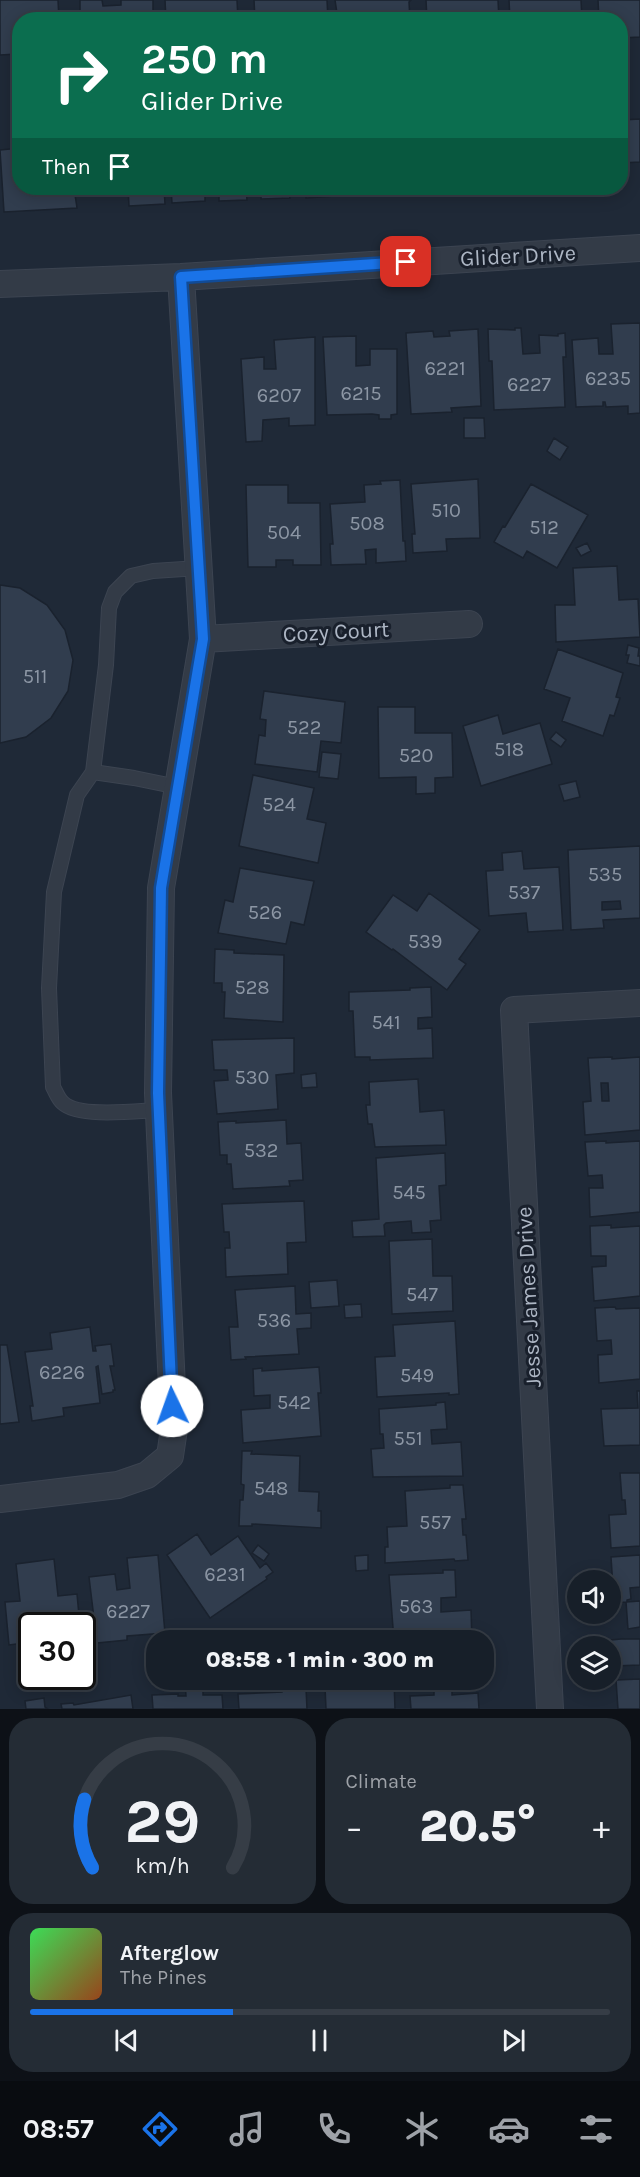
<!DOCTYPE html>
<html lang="en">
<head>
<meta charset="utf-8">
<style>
  body { margin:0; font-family:Karla,sans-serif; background:#242c35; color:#f1f3f6; height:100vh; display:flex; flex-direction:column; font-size:22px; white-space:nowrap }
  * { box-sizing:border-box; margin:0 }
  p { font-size:20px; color:#9ea2a8 }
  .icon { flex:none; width:33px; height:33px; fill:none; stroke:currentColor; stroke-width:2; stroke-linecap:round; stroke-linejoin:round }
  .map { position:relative; height:1709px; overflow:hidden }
  .sheet { display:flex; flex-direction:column; gap:9px; padding:9px; background:#0d1117; flex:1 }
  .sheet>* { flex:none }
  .guide { position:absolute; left:12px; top:12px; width:616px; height:183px; border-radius:24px; box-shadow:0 3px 15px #0003,0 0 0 2px #363d46; background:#0b6e4f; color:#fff; overflow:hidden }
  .controls { position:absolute; left:567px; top:1570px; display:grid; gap:12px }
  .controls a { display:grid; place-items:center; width:54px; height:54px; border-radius:50%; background:#171f29; box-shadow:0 3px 15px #0003,0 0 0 2px #363d46; font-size:30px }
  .speed { position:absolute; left:18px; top:1612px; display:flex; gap:12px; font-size:30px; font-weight:700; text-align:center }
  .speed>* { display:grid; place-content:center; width:78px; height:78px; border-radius:50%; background:#171f29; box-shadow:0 3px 15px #0003,0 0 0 2px #363d46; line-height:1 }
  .speed .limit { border:3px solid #111; border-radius:9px; background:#fff; color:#111 }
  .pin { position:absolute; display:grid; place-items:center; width:51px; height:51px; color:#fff; margin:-26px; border-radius:12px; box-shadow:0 3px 9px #0006 }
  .me { position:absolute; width:66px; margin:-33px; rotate:357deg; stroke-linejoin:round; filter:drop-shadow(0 0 4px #0008) }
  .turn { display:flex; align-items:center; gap:21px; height:126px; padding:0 30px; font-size:27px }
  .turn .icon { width:78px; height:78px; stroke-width:2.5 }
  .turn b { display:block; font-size:42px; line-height:51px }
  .then { display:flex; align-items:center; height:57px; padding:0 30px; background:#0003; gap:12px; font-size:22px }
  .big { font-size:45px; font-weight:800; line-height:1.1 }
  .sheet .card { flex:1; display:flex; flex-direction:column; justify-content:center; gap:9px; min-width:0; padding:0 21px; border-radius:24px; background:#242c35 }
  .sheet .dial { align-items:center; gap:0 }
  .dial svg { height:156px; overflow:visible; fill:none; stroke:#363d46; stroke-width:7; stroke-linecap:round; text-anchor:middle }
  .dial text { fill:#f1f3f6; stroke:none }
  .song { display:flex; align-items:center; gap:18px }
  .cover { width:72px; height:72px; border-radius:9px; background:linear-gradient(135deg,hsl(130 70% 55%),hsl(20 70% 35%)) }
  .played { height:6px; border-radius:3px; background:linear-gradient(90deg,#1a73e8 35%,#363d46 35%) }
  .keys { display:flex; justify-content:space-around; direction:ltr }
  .heat { display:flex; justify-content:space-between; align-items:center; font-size:33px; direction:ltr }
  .sheet .tiles { flex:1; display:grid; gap:9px; grid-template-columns:1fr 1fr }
  .card:last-child { grid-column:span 2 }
  .trip { position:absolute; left:146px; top:1630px; width:348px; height:60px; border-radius:24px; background:#171f29; box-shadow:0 3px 15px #0003,0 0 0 2px #363d46; font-weight:800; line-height:60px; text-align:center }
  .tabs { display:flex; height:96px; justify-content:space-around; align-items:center; background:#090c10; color:#9ea2a8 }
  .tabs .icon { width:42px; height:42px }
  .tabs .current { color:#1a73e8 }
  .tabs b { font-size:27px; color:#f1f3f6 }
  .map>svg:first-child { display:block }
  .building { fill:#313d4e; stroke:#1a222e; stroke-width:1.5; fill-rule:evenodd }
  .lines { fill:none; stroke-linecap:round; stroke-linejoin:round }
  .service-casing { stroke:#3c4451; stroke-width:16 }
  .minor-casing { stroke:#3c4451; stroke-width:28 }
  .service { stroke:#333b47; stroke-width:14 }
  .minor { stroke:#333b47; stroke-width:26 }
  .route-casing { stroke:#114b97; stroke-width:15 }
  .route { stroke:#1a73e8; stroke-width:10 }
  .labels { text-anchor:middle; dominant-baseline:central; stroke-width:6; stroke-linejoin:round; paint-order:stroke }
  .number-label { font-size:20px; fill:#8c96a4 }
  .street-label { font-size:22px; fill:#adb6c4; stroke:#19202c }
</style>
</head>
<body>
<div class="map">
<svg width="640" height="1709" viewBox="0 0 640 1709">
  <rect width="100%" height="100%" fill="#1f2937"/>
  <path class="building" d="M0,0H58L59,20H20V60H17V54L0,55Z
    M80,0H102L103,6L121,5V0H153V20H80Z
    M165,0H237L238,20H166Z
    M254,0H327L328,20H255Z
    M335,0H411L409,2L410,20H338Z
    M426,0H498L499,20H427Z
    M509,0H581L582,20H510Z
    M598,0H640V37L621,38V20H599Z
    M640,119V162L621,163V120Z
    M20,148V188H74L77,208L4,212L0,150Z
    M128,188H164L165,204L129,206Z
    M171,188H205V201L172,203Z
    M219,188H246L247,200L219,201Z
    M264,188H335V196L306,198V192L289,193L290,198L261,199V189Z
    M344,188H380V192L344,193Z
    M640,323V413L628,414V406L606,407L605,402H603V406L576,407L572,340L598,338L599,354H613L611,324Z
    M515,328H521L523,354L540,353L539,335L558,336V334L565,333L566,357H563L565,407L494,410L492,361H489L488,329L515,330Z
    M478,329L481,406L451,408L452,412L411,414L406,333L433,331L434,337L450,336L449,331Z
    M356,336V366L370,365V349H397V414L391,415V419H379V415L372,414L327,415L323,337Z
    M315,337V425L289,426V418L263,420L262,441L246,442L241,359L264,357V369H276L274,340Z
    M464,418H484L485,438H464Z
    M554,438L568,447L560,460L547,451Z
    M478,479L480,538L446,539L447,551L413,553L412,534H415L411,484Z
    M400,480L403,541H405L406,561L376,563V549L365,550L366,564L331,565L330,544H333L330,504L365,502L364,485L381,484L380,481Z
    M531,484L588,515L557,568L527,551L523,558L494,542L503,526L505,527Z
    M246,485H288V503H320L321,565H293V560H276V567H248Z
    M587,543L591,551L581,556L576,548Z
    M617,566L619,600L638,599L640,637L556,642L555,605H575L573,568Z
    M0,585L20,588L47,605L65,630L73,660L68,691L51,718L26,737L0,743Z
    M628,645L639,648L638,656H640V666L627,663L629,655H626Z
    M558,649L623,673L616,697L620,698L614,716L610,715L603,736L562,721L570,698L544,689Z
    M264,691L345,702L341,743L321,741L317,772L255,764L259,735L265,736L266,720L260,719Z
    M378,707H415V733H452L453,777L435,778V793L416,794V777L379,778Z
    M498,715L503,734L540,723L552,764L481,786L463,726Z
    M556,732L566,740L561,747L550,739Z
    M322,752L341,754L338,779L319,777Z
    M253,775L314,788L307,819L326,823L318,863L239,846Z
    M576,781L580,797L564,801L559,785Z
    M640,846V918L603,920L604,928L571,930L568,850ZM620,901L621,909L602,910V902Z
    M522,851L524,869L559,867L563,930L528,932L526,913L489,916L486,871L503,870L502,853Z
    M240,868L314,881L304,925L291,922L286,944L218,933L225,900L233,902Z
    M429,893L480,930L459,959L466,964L447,990L393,949L392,950L366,932L393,895L417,911Z
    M215,949L234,950V953L284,955L283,1022L224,1018L225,992H222V983H214Z
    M431,987L432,1017L418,1018V1029L432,1028L433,1058L370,1060V1057H355L353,1011H349V992L410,990V988Z
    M294,1038V1073L276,1075L278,1109L217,1114L214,1081L228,1080L227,1070H214L212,1040Z
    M612,1057V1059L640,1057V1130L585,1135L583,1102L591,1101L588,1058ZM601,1083H608L609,1101H602Z
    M316,1073L317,1087L302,1088L301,1075Z
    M418,1079L420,1112L444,1110L446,1145L375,1147L372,1124H368L366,1105H370L369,1082Z
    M286,1120L287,1144L301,1143L303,1180L289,1181L290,1186L233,1189L231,1164H227V1155H220L218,1122L236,1121V1123Z
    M606,1141V1143L640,1141V1212L590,1217L589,1188H603L602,1175L588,1176L585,1142Z
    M445,1153L446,1185L439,1186L441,1220L430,1221L431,1232L412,1233L411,1221L386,1223L384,1225L385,1236L353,1237L352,1221L379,1219L376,1158Z
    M304,1201L306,1242L287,1243L288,1274L226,1277L225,1248H230L229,1232H224L222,1204Z
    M611,1225V1228L640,1226V1296L594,1301L592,1267L606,1266V1256H591L590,1226Z
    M432,1239L433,1276H452L453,1311L392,1314L389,1241Z
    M337,1280L339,1306L311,1308L309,1282Z
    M295,1286L296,1314L311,1313V1328L297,1329L299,1354L245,1357L246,1359L231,1360L229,1327H238L235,1290Z
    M361,1304L362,1317L345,1318L344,1305Z
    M615,1307L616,1309L640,1308V1379L599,1383L598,1355L612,1354L611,1340L597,1341L595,1308Z
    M455,1321L459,1394L449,1395V1393L377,1397L375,1357L395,1356L393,1325Z
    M90,1327L93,1351H96L95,1346L111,1344L114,1366H110L115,1390H113V1392L102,1394L98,1366L96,1367L100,1403L63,1408L64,1416L32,1421L30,1406H33L25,1352L52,1349L50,1333Z
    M0,1345H7L19,1422L0,1424Z
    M319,1367L321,1393H318L321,1436L243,1443L241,1410L270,1408V1395L254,1396L253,1369L262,1368V1371Z
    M637,1391H640V1445L604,1446L601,1409L638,1408Z
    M445,1402L447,1429L431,1430L432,1444L461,1442L463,1476L373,1477L371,1449L384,1448L383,1434H380L379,1409L436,1405V1403Z
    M242,1451H252L251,1454L300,1456L299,1491L319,1492L318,1511H321V1528L252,1524V1526H239L240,1500H243L244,1485L241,1484Z
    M620,1473H640V1546L611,1548L609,1515L626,1514L625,1500H622Z
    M450,1485H463L466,1519H462L463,1535H466L468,1560L455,1561L454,1559L385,1563V1547H388L387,1527L407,1526L405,1491L450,1488Z
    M197,1534L211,1555L238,1536L260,1568L266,1563L273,1572L266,1577L267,1579L210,1618L167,1555Z
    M258,1545L269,1554L264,1561L252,1553Z
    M158,1555L165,1633L127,1636V1640L97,1643L89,1577L115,1574L117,1590L130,1588L127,1558Z
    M368,1555V1570L356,1571L355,1556Z
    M640,1555V1587L630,1588L631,1599L627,1600V1602L640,1601V1627L628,1629L626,1602L614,1603L611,1557Z
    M54,1559L58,1596L77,1594L80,1626H32V1642L9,1645L5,1602L20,1601L16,1564Z
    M443,1570H455L456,1597L441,1598V1612L471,1610L472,1641H394L389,1575L443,1573Z
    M621,1639H640V1665L613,1666L611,1640Z
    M640,1679V1709H618L616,1680Z
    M369,1680H394L395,1709H326L325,1687L351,1686L352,1688V1682Z
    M185,1681H203V1695H222L223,1709H153L152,1695L178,1694V1696H186Z
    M452,1683V1695L478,1693L479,1709H411L410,1696L434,1695V1684Z
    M306,1688L307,1709H239L238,1694L282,1692V1689Z
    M131,1695L133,1709H62L61,1704L73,1703L74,1705Z
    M44,1698L45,1707L48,1709H26L25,1701Z"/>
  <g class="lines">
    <defs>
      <path id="service" d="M93,772L106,665L109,608L115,592L131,576L153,571L199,568
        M158,1110C136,1111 79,1118 63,1103C58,1099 56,1092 53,1087L49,988L54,892L77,795L93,772L134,778L178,787"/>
      <path id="minor" d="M0,284L181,277L640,248
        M203,639L469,624
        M0,1499L118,1485L147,1475L170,1456L174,1429L158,1093L161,888L203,639L181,277
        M550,1709L514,1010L640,1003"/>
    </defs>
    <use href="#service" class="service-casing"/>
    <use href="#minor" class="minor-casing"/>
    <use href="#service" class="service"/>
    <use href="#minor" class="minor"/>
  </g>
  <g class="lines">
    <defs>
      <path id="route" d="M172,1406L158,1093L161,888L203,639L181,277L406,262"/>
    </defs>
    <use href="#route" class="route-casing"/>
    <use href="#route" class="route"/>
  </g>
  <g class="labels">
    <g class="number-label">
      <text x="445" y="368">6221</text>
      <text x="608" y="378">6235</text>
      <text x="529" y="384">6227</text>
      <text x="361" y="393">6215</text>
      <text x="279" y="395">6207</text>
      <text x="446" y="510">510</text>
      <text x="367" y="523">508</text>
      <text x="544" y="527">512</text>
      <text x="284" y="532">504</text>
      <text x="35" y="676">511</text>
      <text x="304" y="727">522</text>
      <text x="509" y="749">518</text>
      <text x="416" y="755">520</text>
      <text x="279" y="804">524</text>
      <text x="605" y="874">535</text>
      <text x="524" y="892">537</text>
      <text x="265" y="912">526</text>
      <text x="425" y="941">539</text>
      <text x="252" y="987">528</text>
      <text x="386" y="1022">541</text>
      <text x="252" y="1077">530</text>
      <text x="261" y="1150">532</text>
      <text x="409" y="1192">545</text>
      <text x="422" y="1294">547</text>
      <text x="274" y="1320">536</text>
      <text x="62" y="1372">6226</text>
      <text x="417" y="1375">549</text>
      <text x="294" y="1402">542</text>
      <text x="408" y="1438">551</text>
      <text x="271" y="1488">548</text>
      <text x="435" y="1522">557</text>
      <text x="225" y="1574">6231</text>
      <text x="416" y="1606">563</text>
      <text x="128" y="1611">6227</text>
    </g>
    <g class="street-label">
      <text transform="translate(518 256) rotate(-3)">Glider Drive</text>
      <text transform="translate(336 632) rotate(-3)">Cozy Court</text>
      <text transform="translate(529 1297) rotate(-93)">Jesse James Drive</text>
    </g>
  </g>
</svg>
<div class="controls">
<a><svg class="icon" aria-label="sound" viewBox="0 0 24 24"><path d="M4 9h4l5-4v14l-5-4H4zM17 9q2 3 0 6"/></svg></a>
<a><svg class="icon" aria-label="layers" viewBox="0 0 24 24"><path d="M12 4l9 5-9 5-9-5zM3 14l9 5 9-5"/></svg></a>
</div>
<div class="speed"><div class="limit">30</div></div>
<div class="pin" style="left:406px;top:262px;background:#d93025"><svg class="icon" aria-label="arrive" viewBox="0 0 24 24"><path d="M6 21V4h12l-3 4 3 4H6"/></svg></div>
<svg class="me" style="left:172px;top:1406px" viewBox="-20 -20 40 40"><circle r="19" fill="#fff"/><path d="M0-13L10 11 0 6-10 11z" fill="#1a73e8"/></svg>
<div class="trip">08:58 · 1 min · 300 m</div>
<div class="guide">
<div class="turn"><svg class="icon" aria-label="right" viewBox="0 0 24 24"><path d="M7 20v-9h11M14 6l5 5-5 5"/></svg><div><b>250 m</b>Glider Drive</div></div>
<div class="then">Then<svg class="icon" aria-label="arrive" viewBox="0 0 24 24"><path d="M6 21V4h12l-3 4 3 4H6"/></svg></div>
</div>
</div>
<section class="sheet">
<div class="tiles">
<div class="card dial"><svg viewBox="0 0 100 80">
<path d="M14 69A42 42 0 1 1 86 69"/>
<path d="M14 69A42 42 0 0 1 10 34" stroke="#1a73e8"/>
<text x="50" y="56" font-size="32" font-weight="700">29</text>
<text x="50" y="72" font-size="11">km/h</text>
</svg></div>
<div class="card"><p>Climate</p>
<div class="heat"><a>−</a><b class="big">20.5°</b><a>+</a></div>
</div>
<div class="card">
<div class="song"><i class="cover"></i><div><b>Afterglow</b><p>The Pines</p></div></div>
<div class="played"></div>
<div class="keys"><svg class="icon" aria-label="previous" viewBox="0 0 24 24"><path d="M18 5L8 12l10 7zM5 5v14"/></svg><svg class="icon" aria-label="pause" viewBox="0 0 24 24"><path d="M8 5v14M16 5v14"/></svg><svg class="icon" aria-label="next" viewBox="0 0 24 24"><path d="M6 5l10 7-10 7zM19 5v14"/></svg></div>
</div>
</div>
</section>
<nav class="tabs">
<b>08:57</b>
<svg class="icon current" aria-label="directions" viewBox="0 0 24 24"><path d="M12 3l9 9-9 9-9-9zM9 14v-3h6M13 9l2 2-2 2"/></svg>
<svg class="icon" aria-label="music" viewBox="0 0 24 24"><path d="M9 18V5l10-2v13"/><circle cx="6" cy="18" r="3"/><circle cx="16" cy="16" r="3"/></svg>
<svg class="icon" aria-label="phone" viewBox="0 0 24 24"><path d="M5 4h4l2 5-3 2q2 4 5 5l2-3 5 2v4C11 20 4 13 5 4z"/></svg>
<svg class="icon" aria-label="climate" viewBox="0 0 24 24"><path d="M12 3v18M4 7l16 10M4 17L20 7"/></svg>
<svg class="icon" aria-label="car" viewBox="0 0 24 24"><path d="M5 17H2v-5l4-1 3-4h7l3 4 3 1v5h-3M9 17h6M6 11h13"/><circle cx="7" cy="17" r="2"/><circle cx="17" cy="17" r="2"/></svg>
<svg class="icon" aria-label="filters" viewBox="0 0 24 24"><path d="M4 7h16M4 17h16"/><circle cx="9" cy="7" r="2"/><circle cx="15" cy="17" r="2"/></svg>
</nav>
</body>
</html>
